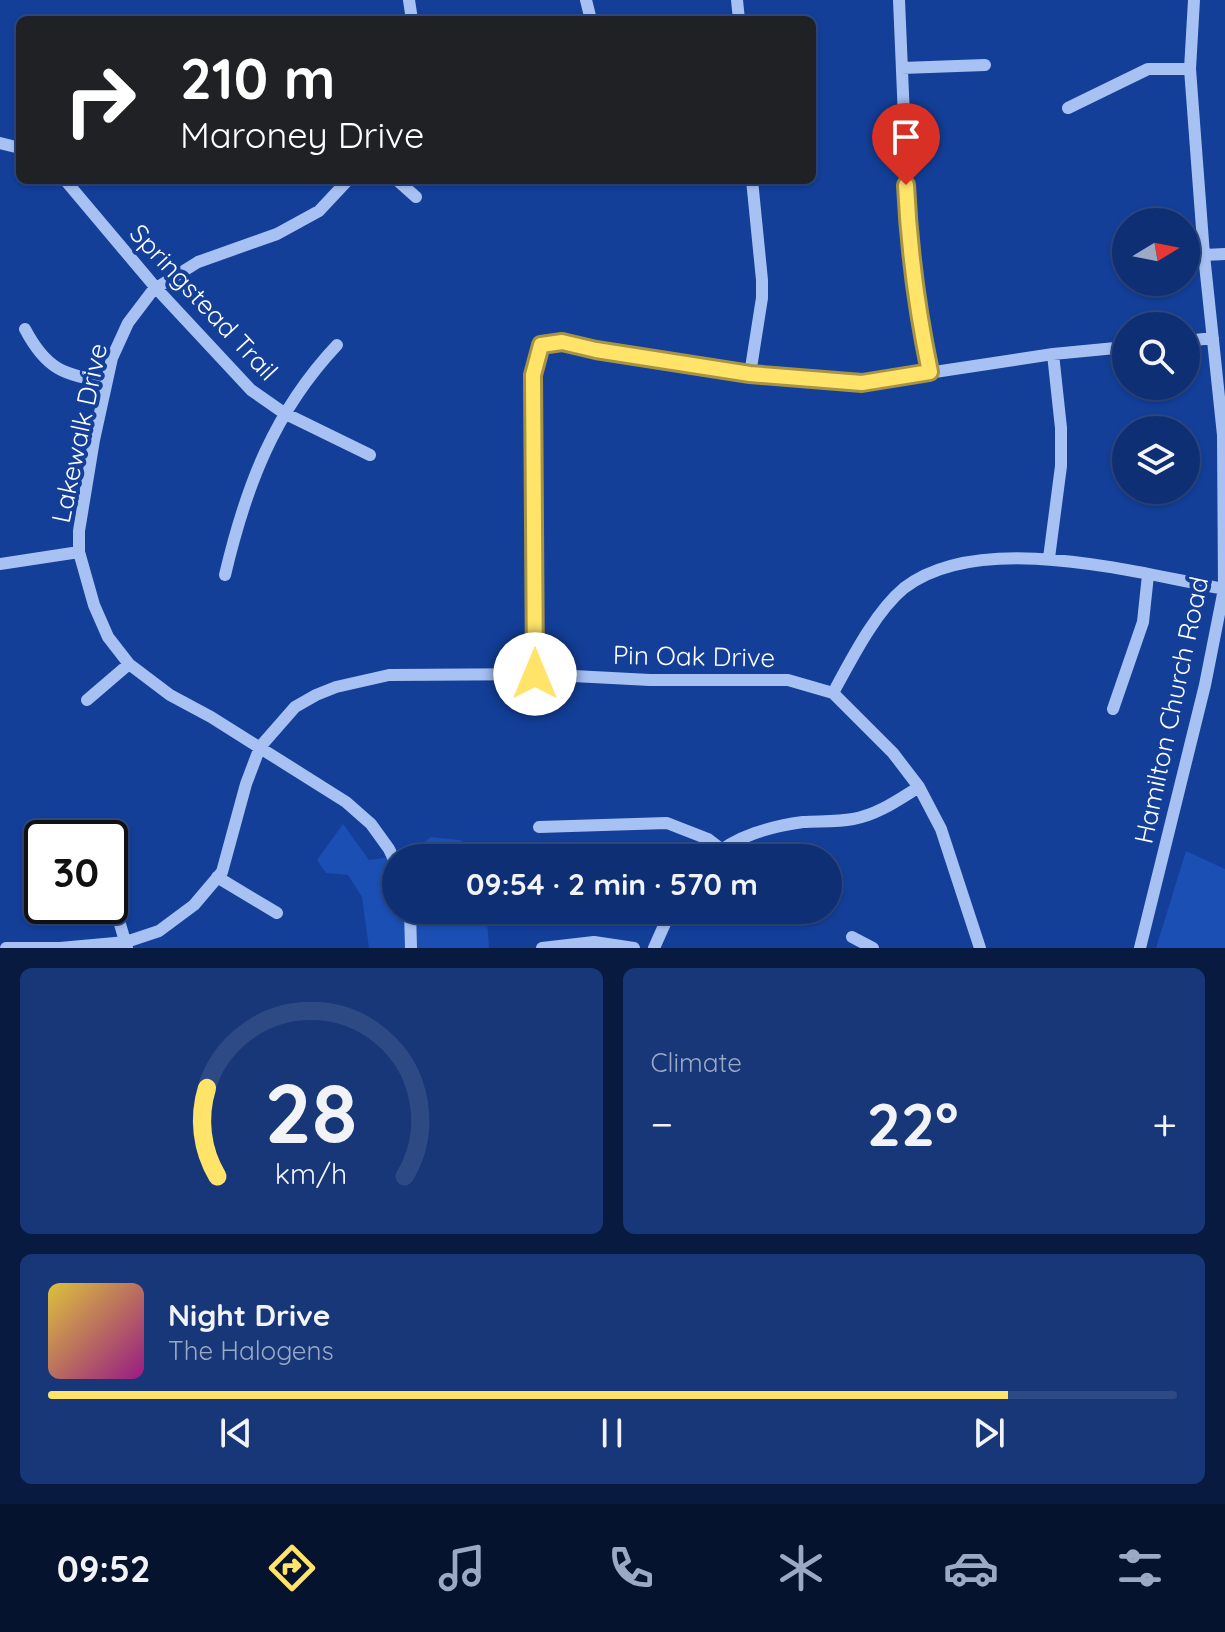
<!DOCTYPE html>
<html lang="en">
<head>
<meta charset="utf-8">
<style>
  body { margin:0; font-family:Quicksand,sans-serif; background:#173778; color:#f1f3f6; height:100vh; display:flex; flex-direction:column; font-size:30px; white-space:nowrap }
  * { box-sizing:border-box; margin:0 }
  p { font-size:26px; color:#9ba9c4 }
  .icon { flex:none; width:44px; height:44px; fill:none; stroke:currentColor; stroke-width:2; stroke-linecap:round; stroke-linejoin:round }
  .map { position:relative; height:948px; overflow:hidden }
  .details { display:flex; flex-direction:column; gap:20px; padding:20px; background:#081a3f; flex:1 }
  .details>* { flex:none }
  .guide { position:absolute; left:16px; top:16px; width:800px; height:168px; border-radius:12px; box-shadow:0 2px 6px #0004,0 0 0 2px #2e4a85; background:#202124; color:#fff; overflow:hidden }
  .needle { width:52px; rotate:80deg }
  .buttons { position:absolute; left:1112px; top:208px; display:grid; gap:16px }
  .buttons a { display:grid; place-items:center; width:88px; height:88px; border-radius:50%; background:#0e2f73; box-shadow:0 2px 6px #0004,0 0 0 2px #2e4a85; font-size:40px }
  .speed { position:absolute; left:24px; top:820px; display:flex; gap:16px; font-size:40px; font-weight:700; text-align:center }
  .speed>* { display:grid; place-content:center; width:104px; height:104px; border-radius:50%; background:#0e2f73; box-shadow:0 2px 6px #0004,0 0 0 2px #2e4a85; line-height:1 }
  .speed .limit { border:4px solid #111; border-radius:12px; background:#fff; color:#111 }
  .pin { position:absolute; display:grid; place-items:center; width:68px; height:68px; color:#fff; margin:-82px -34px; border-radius:50% 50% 50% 0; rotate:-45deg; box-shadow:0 0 8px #0007 }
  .pin .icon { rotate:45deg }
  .me { position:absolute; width:88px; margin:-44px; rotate:0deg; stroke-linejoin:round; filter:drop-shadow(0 0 6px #0008) }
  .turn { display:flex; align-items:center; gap:28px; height:168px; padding:0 32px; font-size:36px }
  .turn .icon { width:104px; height:104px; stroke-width:2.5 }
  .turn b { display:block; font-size:56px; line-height:68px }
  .big { font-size:60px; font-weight:700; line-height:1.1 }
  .details .card { flex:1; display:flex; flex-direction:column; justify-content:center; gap:12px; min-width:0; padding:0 28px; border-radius:12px; background:#173778 }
  .details .dial { align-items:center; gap:0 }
  .dial svg { height:208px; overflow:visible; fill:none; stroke:#2e4a85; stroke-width:7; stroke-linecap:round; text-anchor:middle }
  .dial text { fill:#f1f3f6; stroke:none }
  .song { display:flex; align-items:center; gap:24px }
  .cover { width:96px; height:96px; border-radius:12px; background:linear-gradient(135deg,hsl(50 70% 55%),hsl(310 70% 35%)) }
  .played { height:8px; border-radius:4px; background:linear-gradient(90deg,#ffe469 85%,#2e4a85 85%) }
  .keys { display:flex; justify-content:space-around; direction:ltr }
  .heat { display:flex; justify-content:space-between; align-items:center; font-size:44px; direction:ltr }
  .details .tiles { flex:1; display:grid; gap:20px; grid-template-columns:1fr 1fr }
  .card:last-child { grid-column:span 2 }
  .trip { position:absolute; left:382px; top:844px; width:460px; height:80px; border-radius:40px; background:#0e2f73; box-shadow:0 2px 6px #0004,0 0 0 2px #2e4a85; font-weight:700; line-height:80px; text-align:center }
  .tab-bar { display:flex; height:128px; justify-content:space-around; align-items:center; background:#06132e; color:#9ba9c4 }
  .tab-bar .icon { width:56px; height:56px }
  .tab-bar .current { color:#ffe469 }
  .tab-bar b { font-size:36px; color:#f1f3f6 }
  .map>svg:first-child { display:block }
  .green { fill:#1b4fb4 }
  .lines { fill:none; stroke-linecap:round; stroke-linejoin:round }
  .minor { stroke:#a7c1f3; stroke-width:12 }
  .route-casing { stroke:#a69444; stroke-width:20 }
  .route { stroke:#ffe469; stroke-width:14 }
  .labels { text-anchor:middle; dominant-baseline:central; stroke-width:8; stroke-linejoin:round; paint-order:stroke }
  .street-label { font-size:26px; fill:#fff; stroke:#133f99 }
</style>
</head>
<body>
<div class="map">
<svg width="1225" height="948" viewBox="0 0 1225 948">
  <rect width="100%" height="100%" fill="#133f99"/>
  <path class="green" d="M343,824L369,860L406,855L431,837L460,840L477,858H396V910H486L489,948H369L362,897L348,875L326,873L317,860Z
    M1186,851L1225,869V948H1156Z"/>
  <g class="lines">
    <path class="minor" d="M409,0L412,20
      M586,0L591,20
      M737,0L739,20
      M899,0L909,235L930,372
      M902,68L985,65
      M1068,108L1148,69H1190
      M0,143L20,148
      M65,180L156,288L251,390L284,413L370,455
      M348,180L319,211L277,234L198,262L153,290L128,323L112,358L94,440L79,531V552L94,605L108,637L129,664L170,695L211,717L346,802L371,824L389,849L396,864
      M397,180L416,197
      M1204,255L1225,254
      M25,329C46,369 64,376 107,381
      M1186,341L1213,338
      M750,374L762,298V280L752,180
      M1049,558L1061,466V428L1053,354
      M0,564L79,552
      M225,575C246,486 274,412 337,345
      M535,674L533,375L541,345L562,342L596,350L750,374L862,383L1053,354L1126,347
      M833,693C851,660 875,612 904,588C980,529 1137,573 1224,589
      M87,700L129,664
      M1113,709L1143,622L1148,575
      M539,827L667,823L708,839L721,849
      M712,858C734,836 773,826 803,822C819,821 837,822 853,819C877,815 898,800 919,787
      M217,877L277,913
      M110,890L127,948
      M410,910L411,948
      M852,937L873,948
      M6,948H59
      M60,948L126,942L159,931L194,905L222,872L246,784L260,747L295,707L316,695L336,687L389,675L535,674L650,680H788L833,693L893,753L919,787L941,829L980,948
      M542,948L594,942L634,948
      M654,948L671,910
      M1140,948L1205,685L1224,589L1223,435L1204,255L1190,69L1194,0"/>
  </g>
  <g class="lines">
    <defs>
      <path id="route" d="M535,674L533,375L541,345L562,342L596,350L750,374L862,383L930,372C917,310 909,248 906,185"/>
    </defs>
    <use href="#route" class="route-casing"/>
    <use href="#route" class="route"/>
  </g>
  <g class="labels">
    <g class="street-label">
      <text transform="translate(204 302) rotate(47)">Springstead Trail</text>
      <text transform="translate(79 433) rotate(-78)">Lakewalk Drive</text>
      <text transform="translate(694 656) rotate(1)">Pin Oak Drive</text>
      <text transform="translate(1171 710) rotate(-78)">Hamilton Church Road</text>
    </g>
  </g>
</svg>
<div class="buttons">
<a><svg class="needle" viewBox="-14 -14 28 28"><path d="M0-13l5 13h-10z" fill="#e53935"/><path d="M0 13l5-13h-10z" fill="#9ba9c4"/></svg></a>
<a><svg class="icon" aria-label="search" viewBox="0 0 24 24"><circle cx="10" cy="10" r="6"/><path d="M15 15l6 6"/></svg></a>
<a><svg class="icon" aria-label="layers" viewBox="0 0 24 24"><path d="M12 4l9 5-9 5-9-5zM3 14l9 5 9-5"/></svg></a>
</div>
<div class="speed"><div class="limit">30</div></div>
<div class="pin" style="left:906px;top:185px;background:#d93025"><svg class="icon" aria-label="arrive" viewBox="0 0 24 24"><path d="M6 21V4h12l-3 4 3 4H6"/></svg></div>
<svg class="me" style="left:535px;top:674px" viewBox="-20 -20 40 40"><circle r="19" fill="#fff"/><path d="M0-13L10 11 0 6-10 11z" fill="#ffe469"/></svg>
<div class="trip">09:54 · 2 min · 570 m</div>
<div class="guide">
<div class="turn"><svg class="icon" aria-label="right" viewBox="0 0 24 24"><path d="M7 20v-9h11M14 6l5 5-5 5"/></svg><div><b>210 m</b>Maroney Drive</div></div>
</div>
</div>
<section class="details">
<div class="tiles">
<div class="card dial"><svg viewBox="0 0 100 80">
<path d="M14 69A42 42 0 1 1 86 69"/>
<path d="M14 69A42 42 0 0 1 10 35" stroke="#ffe469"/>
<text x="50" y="56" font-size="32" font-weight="700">28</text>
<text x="50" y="72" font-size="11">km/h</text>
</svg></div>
<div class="card"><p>Climate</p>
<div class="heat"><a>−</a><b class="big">22°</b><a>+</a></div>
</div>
<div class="card">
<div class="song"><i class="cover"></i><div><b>Night Drive</b><p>The Halogens</p></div></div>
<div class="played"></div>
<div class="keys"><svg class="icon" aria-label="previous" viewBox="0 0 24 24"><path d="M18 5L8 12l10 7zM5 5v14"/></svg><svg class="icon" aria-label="pause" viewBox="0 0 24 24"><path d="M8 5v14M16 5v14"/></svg><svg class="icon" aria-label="next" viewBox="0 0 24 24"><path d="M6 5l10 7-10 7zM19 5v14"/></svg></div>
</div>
</div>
</section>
<nav class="tab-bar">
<b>09:52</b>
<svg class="icon current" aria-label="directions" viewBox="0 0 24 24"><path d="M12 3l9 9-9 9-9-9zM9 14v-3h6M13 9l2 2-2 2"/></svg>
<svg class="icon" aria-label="music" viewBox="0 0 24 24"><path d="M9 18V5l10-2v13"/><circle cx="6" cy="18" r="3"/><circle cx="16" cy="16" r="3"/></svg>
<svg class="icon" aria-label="phone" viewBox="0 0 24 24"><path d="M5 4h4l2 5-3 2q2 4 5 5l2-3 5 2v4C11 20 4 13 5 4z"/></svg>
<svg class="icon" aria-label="climate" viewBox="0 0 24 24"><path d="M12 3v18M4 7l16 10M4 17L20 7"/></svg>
<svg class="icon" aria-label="car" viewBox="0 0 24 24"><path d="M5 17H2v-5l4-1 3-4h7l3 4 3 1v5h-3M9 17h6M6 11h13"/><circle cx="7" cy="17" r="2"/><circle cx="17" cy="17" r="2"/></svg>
<svg class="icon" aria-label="filters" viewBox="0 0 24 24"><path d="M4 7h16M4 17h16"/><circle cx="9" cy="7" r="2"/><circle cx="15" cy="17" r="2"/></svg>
</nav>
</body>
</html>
